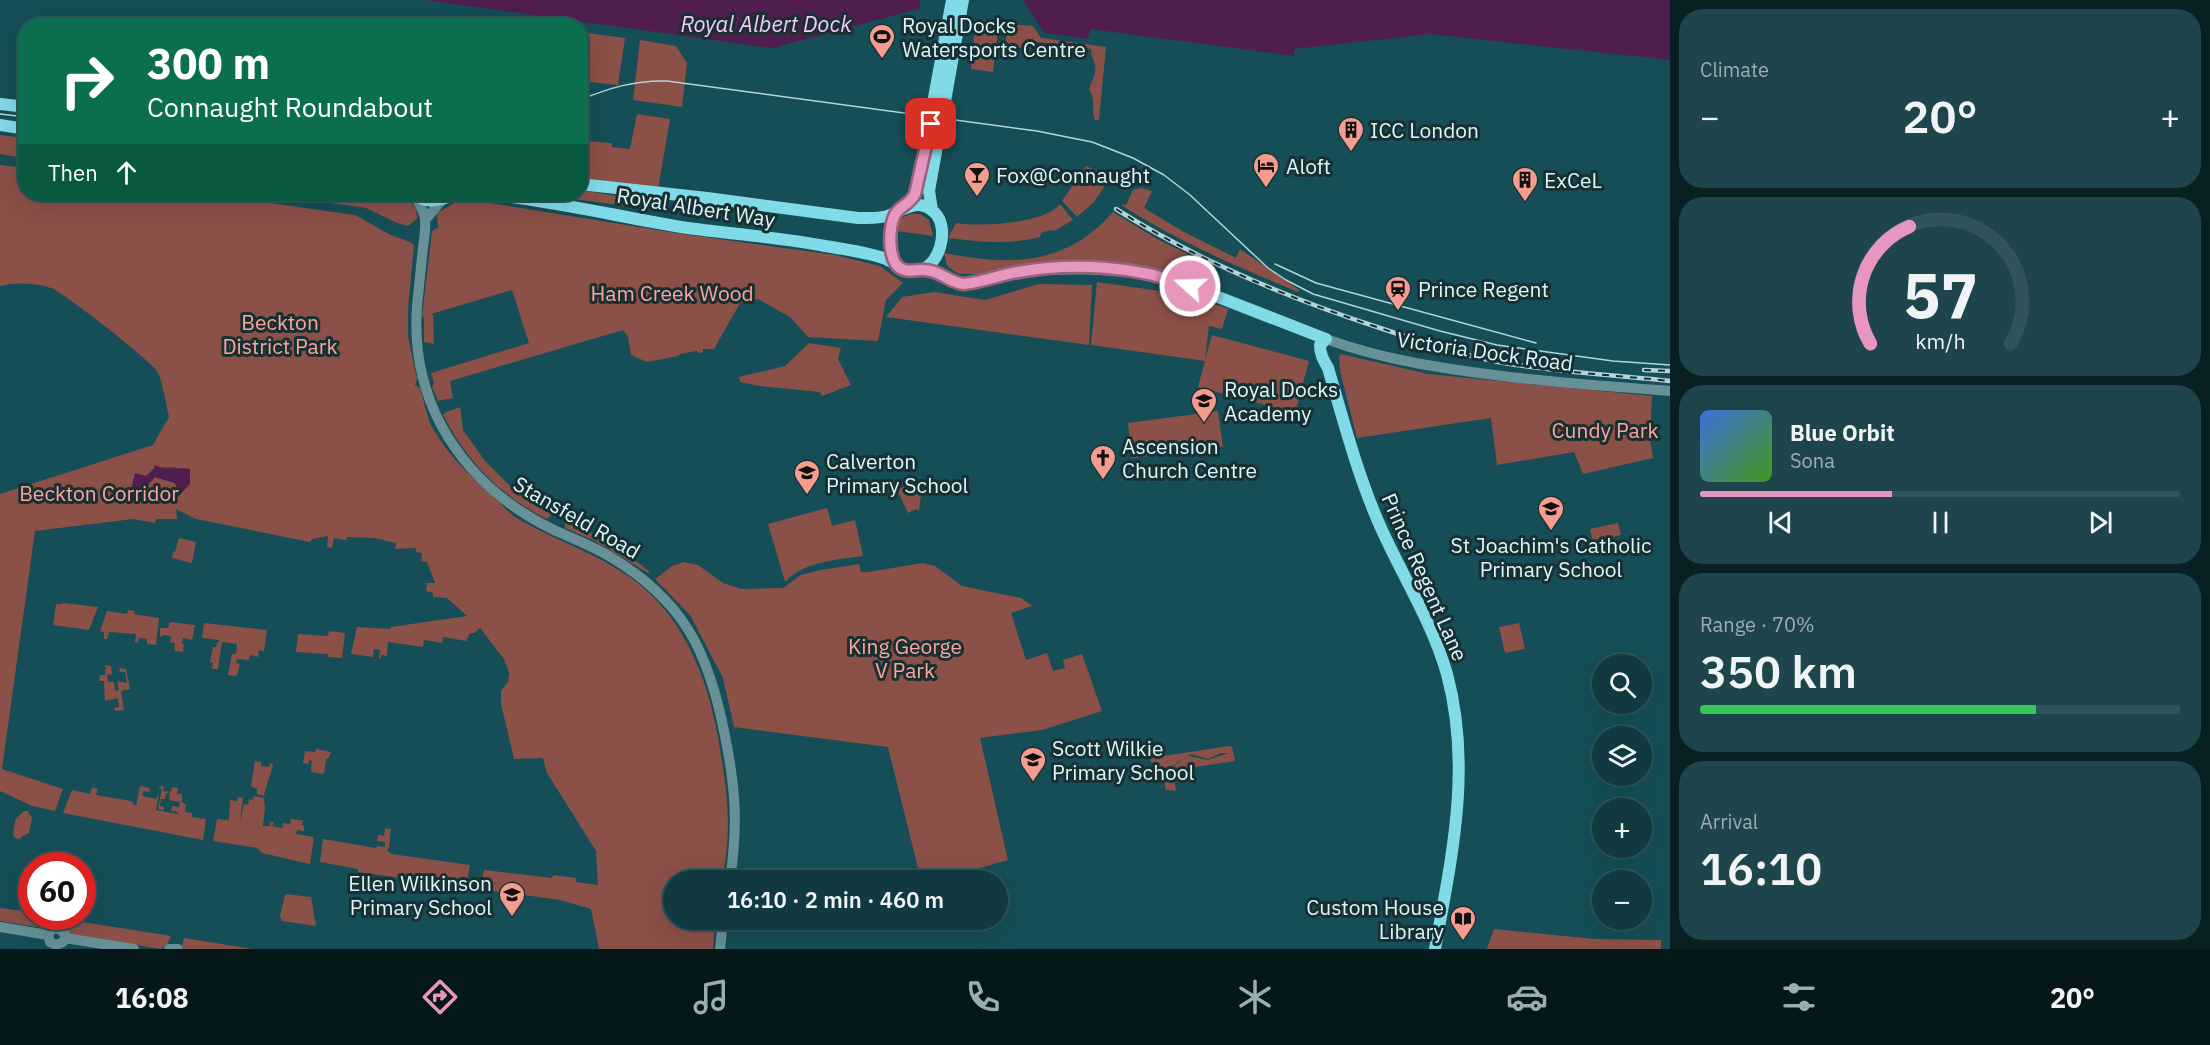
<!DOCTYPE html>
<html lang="en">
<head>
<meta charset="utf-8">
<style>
  body { margin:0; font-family:"IBM Plex Sans",sans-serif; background:#1e454b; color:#f1f3f6; height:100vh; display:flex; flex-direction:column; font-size:22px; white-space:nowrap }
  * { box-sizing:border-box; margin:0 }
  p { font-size:20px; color:#9cadb1 }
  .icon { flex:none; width:33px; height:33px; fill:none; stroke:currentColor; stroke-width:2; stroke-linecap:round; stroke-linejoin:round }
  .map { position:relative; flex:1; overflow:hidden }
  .sheet { display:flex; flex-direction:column; gap:9px; padding:9px; background:#092023; width:540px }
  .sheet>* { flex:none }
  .top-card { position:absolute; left:18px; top:18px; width:570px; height:183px; border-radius:24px; box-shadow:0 6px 24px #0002,0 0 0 2px #305459; background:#0b6e4f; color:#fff; overflow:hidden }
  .controls { position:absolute; left:1592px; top:654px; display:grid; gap:12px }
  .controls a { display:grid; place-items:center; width:60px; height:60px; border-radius:50%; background:#103a40; box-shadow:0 6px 24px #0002,0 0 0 2px #305459; font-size:30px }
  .speed { position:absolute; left:18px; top:852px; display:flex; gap:12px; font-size:30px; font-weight:700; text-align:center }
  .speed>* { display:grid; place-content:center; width:78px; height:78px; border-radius:50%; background:#103a40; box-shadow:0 6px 24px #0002,0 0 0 2px #305459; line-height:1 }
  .speed .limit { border:9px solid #d22; background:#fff; color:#111 }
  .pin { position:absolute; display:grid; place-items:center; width:51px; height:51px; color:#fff; margin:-26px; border-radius:12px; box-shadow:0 3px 9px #0006 }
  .me { position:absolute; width:66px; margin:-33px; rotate:290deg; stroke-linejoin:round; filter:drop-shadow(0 0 4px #0008) }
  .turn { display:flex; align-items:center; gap:21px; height:126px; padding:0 30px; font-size:27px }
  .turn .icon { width:78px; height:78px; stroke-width:2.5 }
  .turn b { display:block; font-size:42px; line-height:51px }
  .then { display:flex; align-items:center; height:57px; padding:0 30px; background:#0003; gap:12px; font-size:22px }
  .big { font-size:45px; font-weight:600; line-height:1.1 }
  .sheet .card { flex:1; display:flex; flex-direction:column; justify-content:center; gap:9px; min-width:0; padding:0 21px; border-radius:24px; background:#1e454b }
  .sheet .dial { align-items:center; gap:0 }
  .dial svg { height:156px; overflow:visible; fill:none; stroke:#305459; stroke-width:7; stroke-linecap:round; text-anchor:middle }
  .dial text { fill:#f1f3f6; stroke:none }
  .song { display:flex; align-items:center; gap:18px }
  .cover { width:72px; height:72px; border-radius:9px; background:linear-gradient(135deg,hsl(220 70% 55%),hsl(100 70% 35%)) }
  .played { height:6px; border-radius:3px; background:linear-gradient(90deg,#e797bd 40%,#305459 40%) }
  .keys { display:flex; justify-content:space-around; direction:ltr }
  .heat { display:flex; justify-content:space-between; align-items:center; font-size:33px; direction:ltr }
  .charge { height:9px; border-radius:4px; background:linear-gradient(90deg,#34c759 70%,#305459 0) }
  .trip { position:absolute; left:663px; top:870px; width:345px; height:60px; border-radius:30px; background:#103a40; box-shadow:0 6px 24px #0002,0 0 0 2px #305459; font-weight:600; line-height:60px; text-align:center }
  .menu { display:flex; height:96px; justify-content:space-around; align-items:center; background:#06171a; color:#9cadb1 }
  .menu .icon { width:42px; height:42px }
  .menu .selected { color:#e797bd }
  .menu b { font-size:27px; color:#f1f3f6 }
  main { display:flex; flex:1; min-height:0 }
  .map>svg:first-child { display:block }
  .green { fill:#8b5048; fill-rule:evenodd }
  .water { fill:#501d4f }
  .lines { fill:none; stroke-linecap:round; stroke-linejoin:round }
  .minor { stroke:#679197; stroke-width:10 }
  .major { stroke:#81dae7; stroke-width:12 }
  .tram { stroke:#b3d5da; stroke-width:1.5 }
  .rail-casing { stroke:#b3d5da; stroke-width:4.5 }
  .rail { stroke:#193033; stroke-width:2; stroke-dasharray:7; stroke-linecap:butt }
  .route-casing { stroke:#96627b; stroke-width:15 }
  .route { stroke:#e797bd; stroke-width:10 }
  .labels { text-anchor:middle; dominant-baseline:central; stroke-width:6; stroke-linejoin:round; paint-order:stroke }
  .poi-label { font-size:21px; fill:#dbf7fb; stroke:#193033; text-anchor:start }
  .street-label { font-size:21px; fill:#dbf7fb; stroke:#193033 }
  .park-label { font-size:21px; fill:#fda599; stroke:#193033 }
  .water-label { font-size:22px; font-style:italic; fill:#f9c9f6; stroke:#193033 }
</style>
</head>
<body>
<main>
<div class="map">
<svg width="1670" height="949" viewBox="0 0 1670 949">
  <rect width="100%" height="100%" fill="#154e56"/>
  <path class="green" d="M976,19L999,23L993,72L971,69Z
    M1008,24L1033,26L1041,38L1106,47L1099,120H1095C1091,107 1096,100 1089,89C1092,81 1097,73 1095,64C1093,58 1091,56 1091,49L1030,41L1029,49L1005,46Z
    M587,33L625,38L618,85L581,81Z
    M640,40L676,46L687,63L682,107L633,100Z
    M637,114L670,119L658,189L581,178V139H586V141L611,143L612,147L630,149Z
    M0,135L25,138V158L0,154Z
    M0,165L25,168L26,194H206L355,215C368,221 378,229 391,235C399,239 407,239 414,245L408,308V336L417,379L415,385L420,388C424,400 426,415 432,427C448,456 473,479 498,501C504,507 511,515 518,519C555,540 596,553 631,578C683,615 707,676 718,737C727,791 733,826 722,880H674V920H715L713,949H599L591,909L560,900L480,889L484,870L552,878L553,875L576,878V882L598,885L596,851L547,773L543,758L514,759L501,704V691L508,682L509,673L504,659L480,628L474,633H470L466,641L443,637L442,643L424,640L423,647L388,642L387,656L382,655L381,659L379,658L380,650L374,649L373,657L351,654L357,627L390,629L391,627L467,616L447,598L433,597V593L426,591L427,584L424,583H435L427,562L421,561L422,553L416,552V548L395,549L396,543L374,538L347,537L346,540L334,538L332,548L327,547L328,536L312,539L310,542L196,519L176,509L177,519H156L155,523L133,519L35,531L2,769L63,789L55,811L32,806L0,791V494L153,445L169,417C166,404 163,382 157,371C152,362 62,291 51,288C36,283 15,282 0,286ZM175,467L190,484L172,500L178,492L175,483L155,477L147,486L136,474L146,476L154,468Z
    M1086,166L1099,172L1104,187L1094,202L1077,217L1062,201Z
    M1141,188L1152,191L1144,208L1184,232L1236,258L1240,249L1299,290L1298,292C1236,266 1176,241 1120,204L1126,205L1133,190Z
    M581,190L659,203L658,210L536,194H580Z
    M267,194H402C411,202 418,206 417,219L408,226L397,223L366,208Z
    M471,200L676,233L835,255L880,266L903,283L886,300L878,341L808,337L790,317L758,299L740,303L714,349H703V352L699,353L697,351L680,354L678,356L647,362L631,355L628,337L623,330L450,381L453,398L438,401L432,387L434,383L431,373L529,343L512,290L431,314L433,315L434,344L424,342V317L422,316L432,231L438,228L437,213L458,201Z
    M1060,204L1073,220L1054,231L1051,230L1041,233L1040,237C1009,245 980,242 948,238L956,223C980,227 1045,224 1060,204Z
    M1113,212L1157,239L1206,263L1195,277L1086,259L1031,263L984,274H959L947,266L944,253C1010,266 1066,266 1113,212Z
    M911,214H920L929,220L933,236L896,231C898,221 901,217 911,214Z
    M1097,282L1196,296L1228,309L1222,329L1209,326L1205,360L1212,335L1309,361L1295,413L1198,387L1205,361L1091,345Z
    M1039,284L1092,285L1089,345L886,317L902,297L934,292L985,300Z
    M809,343L841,348L838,359L851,385L822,396L820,392L760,386L740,382L739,377L785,366Z
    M1341,354L1428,374L1652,396L1650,438L1653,458L1583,474L1574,452L1497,465L1491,418L1357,438L1340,371L1339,356Z
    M460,407L463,430L485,461L511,487L528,500L554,514L546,519C499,494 468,463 443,415L446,412Z
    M1218,411L1223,447L1132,458L1128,423Z
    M892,480H894L899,489L905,486L918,489L921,494L919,511L916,509L908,513Z
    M827,508L832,526L855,520L863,556C836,560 805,561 785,582L768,524Z
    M564,518L625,552L650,572L648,573L595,541L565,528Z
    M1618,523L1621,535L1593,541L1590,529Z
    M179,538L196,542L192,563L172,558L173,552H175Z
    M684,562L698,565L723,583L741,589L783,588L801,575L821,570L859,564L861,572H868L923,563L935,566L962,586L1021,598L1032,606L1011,613L1026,660L1047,653L1053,671L1065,668L1063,660L1082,654L1102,711L1042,730L980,738L1008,860L938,880H921L888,747L734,727L723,678L690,615L655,579L672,566Z
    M63,603L98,607L89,630L53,625L56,604H62Z
    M128,610L135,611L134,614L159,618L156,645L147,644V639L139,638L138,643L135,642L136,634L109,632L107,639H104V632L100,631L107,611L127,614Z
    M170,622L195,625L192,640L183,638L182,643L184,644L183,652L174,651L175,643L170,642L171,636L163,635L162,637L160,636V628H168Z
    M204,623L267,630L264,651L259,650L258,657L250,655L249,660L237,659L236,663L240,664L237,676L228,675L232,654H236L237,644L222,642L218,669H212L213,663L210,662L213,647H216L217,643L215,642L218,643L219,640L202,638Z
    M1519,623L1525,649L1505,653L1499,627Z
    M329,631L345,633L342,658L328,657V654L296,652L298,634L328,636Z
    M102,665L111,666L112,674L107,675L108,682H114L115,691L119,690L117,681L127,683L125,672H120L119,668L126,669L130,689L121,691L124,710L115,711L114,708L119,707L118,698L105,701L104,681H99L100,675H105L106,667Z
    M1229,746L1232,747L1235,761L1175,770L1173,774L1176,791L1166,790L1164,781L1169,777L1174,766L1188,756L1208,760L1228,753H1221L1208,759L1191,754L1168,769L1151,762L1150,758Z
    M316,749L331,752L328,759H326L324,774L311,772L312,761L309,760L308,764L303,763L305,751L315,752Z
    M255,761L261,762V766L269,767L270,763L273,764C271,776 266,784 264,796L257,794V789L251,786Z
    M95,780L93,788L98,789L96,795L131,801L136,806L140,786L150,788L149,792L143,791L142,796L156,799L159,791L156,810L178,814V812L171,811L172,806L179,807L180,802L169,800L170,792L166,794L165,799H161L160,806L164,807V810L158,809L162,789L158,787L164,786L163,791L171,792L172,787L178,788L177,794H182V802L186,805L185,812L192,813V817L206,819L203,840L63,813L72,790L90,794Z
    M254,796L264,798L265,807L263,826H270V822H274L272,826L282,828L283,823L290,824L291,819L305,821H303L302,825L304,826V831L297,830L296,834L314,837L310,864L262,853L257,848L213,841L217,819L229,820L230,800L237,801L238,797L243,798L240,822L244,804L248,805L249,799L253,800Z
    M24,811H28L32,818L29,833L21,837L20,839L15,838L13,835L15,820Z
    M391,824L389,848L387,850L391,854L470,865L466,887L358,872V869L320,862L323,839L376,848L377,846L385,847V842L377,841L378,835L384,836L385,828L390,829Z
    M285,894L311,897L316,926L282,921L280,916Z
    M0,908L31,912L32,916L52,917L50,924L43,928L0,921Z
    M64,919L171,936L167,944L161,949L70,934Z
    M1494,929L1594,939L1661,940V949H1487Z
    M184,938L252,949H184L182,946Z"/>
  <path class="water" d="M425,0H920L919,9L772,48Z
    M1023,0H1670V60L1430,34L1294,49V56L1090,29L1088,39L1044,33Z
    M155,465C162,470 180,467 190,469V484L173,502L171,501L178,492L175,483L155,477L147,486L146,496L138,501L130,494L135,473L146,476L153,471Z"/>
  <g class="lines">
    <path class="minor" d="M415,195C418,203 425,212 425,220C426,229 424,239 423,247C421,267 419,287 417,306C414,347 422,389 441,425C466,471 505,506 552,529C571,538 591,545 609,556C685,601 709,653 725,736C736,790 738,826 730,880
      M426,219L442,200
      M1326,339C1386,361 1447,369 1510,377C1563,383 1617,387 1670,391
      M0,927L48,935
      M48,935L52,929L58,928L65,934V938
      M48,935L50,942L56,945L63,942L65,938
      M65,938L134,949
      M169,949H178
      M720,949L723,920"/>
    <path class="major" d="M0,104L26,107
      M0,125L26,129
      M413,194C429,206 441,199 458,194
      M488,194C553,201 616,216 681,227C729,234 778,237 825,246C844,249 865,252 883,258C896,262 902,272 916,271C940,269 950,228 935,213C919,197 906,209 890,215C880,219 868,218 858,218L707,198L580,184
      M905,207L912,199L919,179L952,0
      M932,210L929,191L963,0
      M896,265C888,250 888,225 897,211
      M919,271C935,267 948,283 964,284L1037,269L1083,268L1137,271L1172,279L1326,339
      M1326,339L1320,345C1320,355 1324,361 1328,368C1344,422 1358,477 1381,528C1403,577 1432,622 1447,674C1472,767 1452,856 1435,949"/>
    <path class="tram" d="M580,100C609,88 635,80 667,81L1037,131L1092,142L1133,158L1164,175L1190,195L1268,268L1286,280L1313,294L1440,331L1497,345L1613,361L1670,365
      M0,114L26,117
      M1275,264L1316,283L1536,343"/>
    <defs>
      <path id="rail" d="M1116,209C1198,261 1288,298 1380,328C1419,341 1458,354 1498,362C1555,372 1613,375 1670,381
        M1644,370L1670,371"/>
    </defs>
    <use href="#rail" class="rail-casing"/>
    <use href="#rail" class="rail"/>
  </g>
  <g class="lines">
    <defs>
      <path id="route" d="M931,124L915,194C910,204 902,205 896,213C888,225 887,263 902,269C909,273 917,269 925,270C939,270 950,283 964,284C982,282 1000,275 1018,272C1073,262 1137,266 1190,286"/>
    </defs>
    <use href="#route" class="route-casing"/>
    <use href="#route" class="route"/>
  </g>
  <defs>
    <symbol id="stadium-pin" viewBox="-11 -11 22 30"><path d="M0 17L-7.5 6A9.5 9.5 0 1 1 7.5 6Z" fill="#f59c90" stroke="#193033"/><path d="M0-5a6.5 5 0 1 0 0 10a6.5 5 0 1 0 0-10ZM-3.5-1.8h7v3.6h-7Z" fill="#111"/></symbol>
    <symbol id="building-pin" viewBox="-11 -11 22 30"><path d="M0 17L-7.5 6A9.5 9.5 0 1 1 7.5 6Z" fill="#f59c90" stroke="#193033"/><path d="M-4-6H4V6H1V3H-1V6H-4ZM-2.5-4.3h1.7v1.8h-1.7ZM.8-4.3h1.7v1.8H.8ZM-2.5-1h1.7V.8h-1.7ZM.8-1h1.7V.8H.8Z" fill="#111"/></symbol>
    <symbol id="hotel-pin" viewBox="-11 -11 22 30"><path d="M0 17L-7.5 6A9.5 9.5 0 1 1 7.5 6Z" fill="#f59c90" stroke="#193033"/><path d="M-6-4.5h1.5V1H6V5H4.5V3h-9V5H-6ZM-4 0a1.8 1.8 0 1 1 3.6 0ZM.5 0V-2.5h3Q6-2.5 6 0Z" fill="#111"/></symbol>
    <symbol id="bar-pin" viewBox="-11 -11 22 30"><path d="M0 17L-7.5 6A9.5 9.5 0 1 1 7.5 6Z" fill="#f59c90" stroke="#193033"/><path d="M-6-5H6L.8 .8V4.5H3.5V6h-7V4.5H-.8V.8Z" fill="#111"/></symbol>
    <symbol id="station-pin" viewBox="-11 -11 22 30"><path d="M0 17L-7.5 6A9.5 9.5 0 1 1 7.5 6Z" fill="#f59c90" stroke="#193033"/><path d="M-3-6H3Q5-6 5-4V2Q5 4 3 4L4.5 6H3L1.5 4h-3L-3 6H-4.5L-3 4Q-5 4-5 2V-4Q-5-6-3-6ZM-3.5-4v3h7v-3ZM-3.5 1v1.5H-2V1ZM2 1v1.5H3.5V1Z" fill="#111"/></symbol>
    <symbol id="school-pin" viewBox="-11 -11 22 30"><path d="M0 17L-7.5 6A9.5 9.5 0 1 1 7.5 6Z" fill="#f59c90" stroke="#193033"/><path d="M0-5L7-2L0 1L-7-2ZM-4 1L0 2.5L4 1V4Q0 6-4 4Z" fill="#111"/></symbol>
    <symbol id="church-pin" viewBox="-11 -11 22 30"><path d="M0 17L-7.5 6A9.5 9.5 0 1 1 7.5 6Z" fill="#f59c90" stroke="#193033"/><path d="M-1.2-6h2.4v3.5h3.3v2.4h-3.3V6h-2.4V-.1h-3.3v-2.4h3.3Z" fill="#111"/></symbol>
    <symbol id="library-pin" viewBox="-11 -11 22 30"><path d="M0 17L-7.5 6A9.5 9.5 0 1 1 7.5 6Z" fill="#f59c90" stroke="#193033"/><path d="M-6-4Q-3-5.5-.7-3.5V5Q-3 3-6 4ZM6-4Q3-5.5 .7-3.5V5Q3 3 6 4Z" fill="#111"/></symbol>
  </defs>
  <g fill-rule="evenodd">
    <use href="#stadium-pin" x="867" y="22" width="30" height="40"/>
    <use href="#building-pin" x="1336" y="115" width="30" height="40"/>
    <use href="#hotel-pin" x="1251" y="151" width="30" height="40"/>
    <use href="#bar-pin" x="962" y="160" width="30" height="40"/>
    <use href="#building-pin" x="1510" y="165" width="30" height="40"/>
    <use href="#station-pin" x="1383" y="274" width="30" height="40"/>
    <use href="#school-pin" x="1189" y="386" width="30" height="40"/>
    <use href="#church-pin" x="1088" y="443" width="30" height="40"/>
    <use href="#school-pin" x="792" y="458" width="30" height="40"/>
    <use href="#school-pin" x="1536" y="494" width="30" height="40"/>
    <use href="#school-pin" x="1018" y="745" width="30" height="40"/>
    <use href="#school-pin" x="497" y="880" width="30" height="40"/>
    <use href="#library-pin" x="1448" y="904" width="30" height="40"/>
  </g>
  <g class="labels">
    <g class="poi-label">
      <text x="902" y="25">Royal Docks<tspan x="902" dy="24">Watersports Centre</tspan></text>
      <text x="1370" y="130">ICC London</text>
      <text x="1286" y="166">Aloft</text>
      <text x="996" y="175">Fox@Connaught</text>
      <text x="1544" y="180">ExCeL</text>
      <text x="1418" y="289">Prince Regent</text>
      <text x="1224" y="389">Royal Docks<tspan x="1224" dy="24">Academy</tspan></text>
      <text x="1122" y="446">Ascension<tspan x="1122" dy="24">Church Centre</tspan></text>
      <text x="826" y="461">Calverton<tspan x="826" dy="24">Primary School</tspan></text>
      <text x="1551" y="545" text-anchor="middle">St Joachim's Catholic<tspan x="1551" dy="24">Primary School</tspan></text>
      <text x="1052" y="748">Scott Wilkie<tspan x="1052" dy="24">Primary School</tspan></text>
      <text x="492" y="883" text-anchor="end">Ellen Wilkinson<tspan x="492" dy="24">Primary School</tspan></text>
      <text x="1444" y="907" text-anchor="end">Custom House<tspan x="1444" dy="24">Library</tspan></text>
    </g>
    <g class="street-label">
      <text transform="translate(696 207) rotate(9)">Royal Albert Way</text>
      <text transform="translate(1485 351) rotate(8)">Victoria Dock Road</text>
      <text transform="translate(577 517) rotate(30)">Stansfeld Road</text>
      <text transform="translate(1425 577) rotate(66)">Prince Regent Lane</text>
    </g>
    <g class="park-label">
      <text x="672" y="293">Ham Creek Wood</text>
      <text x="280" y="322">Beckton<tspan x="280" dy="24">District Park</tspan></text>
      <text x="1605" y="430">Cundy Park</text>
      <text x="99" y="493">Beckton Corridor</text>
      <text x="905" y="646">King George<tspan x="905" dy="24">V Park</tspan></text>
    </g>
    <g class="water-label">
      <text x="766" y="23">Royal Albert Dock</text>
    </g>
  </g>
</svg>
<div class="controls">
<a><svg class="icon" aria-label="search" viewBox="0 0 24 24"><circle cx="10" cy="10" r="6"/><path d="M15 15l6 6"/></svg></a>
<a><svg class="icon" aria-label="layers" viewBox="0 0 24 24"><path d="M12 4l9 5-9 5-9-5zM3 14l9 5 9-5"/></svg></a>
<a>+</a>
<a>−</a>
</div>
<div class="speed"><div class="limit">60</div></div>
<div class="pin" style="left:931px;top:124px;background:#d93025"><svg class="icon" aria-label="arrive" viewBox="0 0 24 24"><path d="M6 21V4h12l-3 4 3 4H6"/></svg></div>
<svg class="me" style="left:1190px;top:286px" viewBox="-20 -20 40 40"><circle r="17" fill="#e797bd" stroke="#fff" stroke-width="3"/><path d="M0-11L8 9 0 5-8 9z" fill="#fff"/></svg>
<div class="trip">16:10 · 2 min · 460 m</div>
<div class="top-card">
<div class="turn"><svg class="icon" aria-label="right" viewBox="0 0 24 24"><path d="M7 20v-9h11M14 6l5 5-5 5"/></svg><div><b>300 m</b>Connaught Roundabout</div></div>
<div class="then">Then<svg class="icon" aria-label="ahead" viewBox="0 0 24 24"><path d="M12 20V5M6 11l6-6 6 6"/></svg></div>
</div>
</div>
<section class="sheet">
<div class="card"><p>Climate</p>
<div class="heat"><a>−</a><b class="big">20°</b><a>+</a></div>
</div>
<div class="card dial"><svg viewBox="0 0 100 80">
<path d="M14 69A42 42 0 1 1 86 69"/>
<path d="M14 69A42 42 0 0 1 34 9" stroke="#e797bd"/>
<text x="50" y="56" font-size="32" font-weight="700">57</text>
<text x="50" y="72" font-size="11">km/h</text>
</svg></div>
<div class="card">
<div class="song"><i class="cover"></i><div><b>Blue Orbit</b><p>Sona</p></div></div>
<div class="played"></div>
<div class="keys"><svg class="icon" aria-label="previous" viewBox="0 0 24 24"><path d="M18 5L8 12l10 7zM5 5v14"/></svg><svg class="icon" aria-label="pause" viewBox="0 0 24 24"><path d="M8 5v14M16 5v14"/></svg><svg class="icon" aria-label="next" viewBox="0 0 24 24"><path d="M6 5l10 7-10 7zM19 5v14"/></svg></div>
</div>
<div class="card"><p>Range · 70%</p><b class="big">350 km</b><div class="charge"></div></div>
<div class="card"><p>Arrival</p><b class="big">16:10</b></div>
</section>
</main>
<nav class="menu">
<b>16:08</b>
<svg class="icon selected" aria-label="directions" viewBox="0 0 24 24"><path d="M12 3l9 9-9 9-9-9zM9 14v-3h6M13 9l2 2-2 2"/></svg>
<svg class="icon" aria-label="music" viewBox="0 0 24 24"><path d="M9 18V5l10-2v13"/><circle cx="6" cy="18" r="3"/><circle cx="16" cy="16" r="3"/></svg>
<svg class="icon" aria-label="phone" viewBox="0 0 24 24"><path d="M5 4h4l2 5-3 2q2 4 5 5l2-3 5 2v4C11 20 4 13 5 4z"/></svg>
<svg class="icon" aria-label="climate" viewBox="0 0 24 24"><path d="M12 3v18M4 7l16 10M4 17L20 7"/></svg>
<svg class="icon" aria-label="car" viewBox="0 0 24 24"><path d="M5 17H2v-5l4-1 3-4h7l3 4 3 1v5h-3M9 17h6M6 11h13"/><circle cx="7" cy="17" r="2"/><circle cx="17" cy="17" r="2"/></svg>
<svg class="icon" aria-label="filters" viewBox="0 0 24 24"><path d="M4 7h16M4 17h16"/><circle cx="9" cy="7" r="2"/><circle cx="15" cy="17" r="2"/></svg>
<b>20°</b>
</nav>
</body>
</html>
